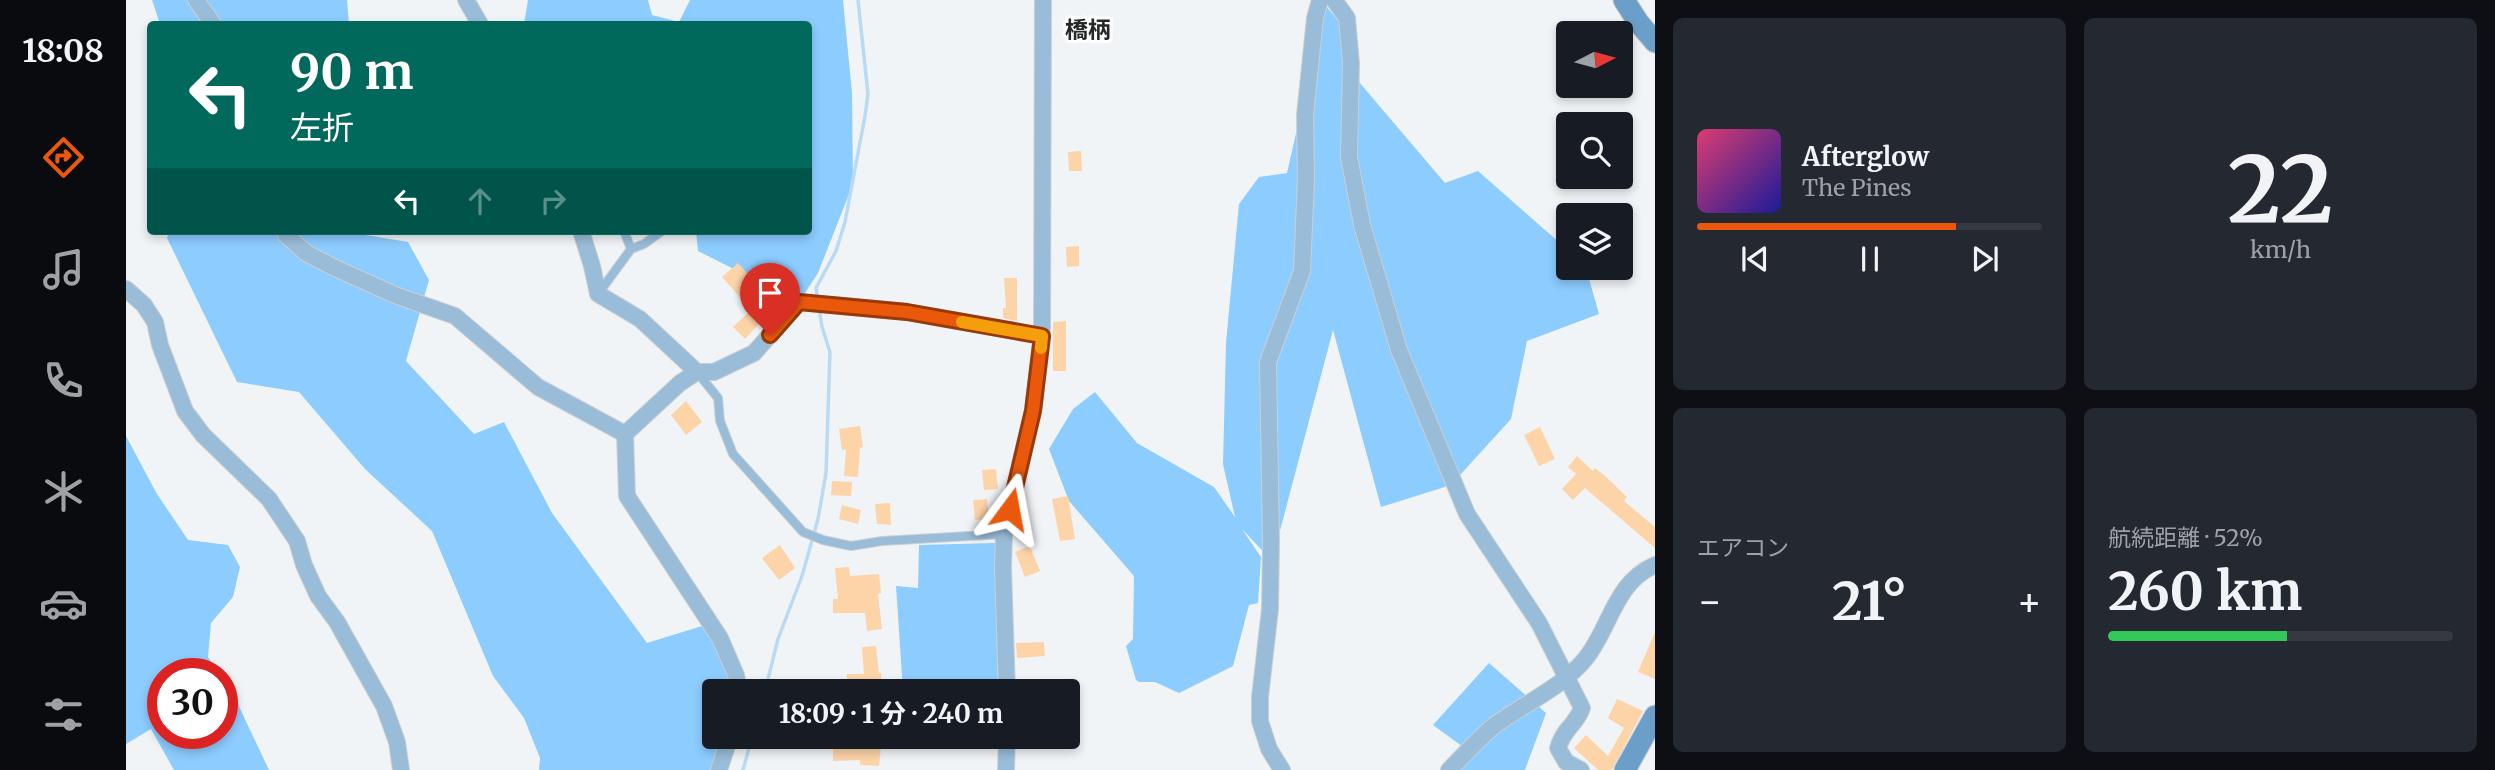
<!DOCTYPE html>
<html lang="ja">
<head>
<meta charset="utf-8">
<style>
  body { margin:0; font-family:Merriweather,"Noto Sans JP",serif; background:#242831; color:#f1f3f6; height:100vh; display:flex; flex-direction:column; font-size:26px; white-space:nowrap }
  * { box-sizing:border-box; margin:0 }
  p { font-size:23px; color:#9ea1a6 }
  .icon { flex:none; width:38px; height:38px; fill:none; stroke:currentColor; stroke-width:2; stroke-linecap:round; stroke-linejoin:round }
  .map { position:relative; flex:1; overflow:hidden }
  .details { display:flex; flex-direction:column; gap:18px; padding:18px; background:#0d0f14; width:840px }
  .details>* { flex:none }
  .top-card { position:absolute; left:21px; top:21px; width:665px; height:214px; border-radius:7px; box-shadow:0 4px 10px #0003; background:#00695c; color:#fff; overflow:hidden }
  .needle { width:46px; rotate:84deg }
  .tools { position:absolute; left:1430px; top:21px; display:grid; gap:14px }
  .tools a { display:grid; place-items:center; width:77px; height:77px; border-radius:7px; background:#171b24; box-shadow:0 4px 10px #0003; font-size:35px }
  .speed { position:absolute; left:21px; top:658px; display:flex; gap:14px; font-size:35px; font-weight:700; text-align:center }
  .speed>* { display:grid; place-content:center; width:91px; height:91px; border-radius:50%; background:#171b24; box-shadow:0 4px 10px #0003; line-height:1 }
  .speed .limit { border:10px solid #d22; background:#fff; color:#111 }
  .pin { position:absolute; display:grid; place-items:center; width:60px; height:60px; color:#fff; margin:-72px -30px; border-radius:50% 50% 50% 0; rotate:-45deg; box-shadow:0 0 7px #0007 }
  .pin .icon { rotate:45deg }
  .me { position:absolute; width:77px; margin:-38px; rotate:13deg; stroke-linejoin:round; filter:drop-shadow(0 0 5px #0008) }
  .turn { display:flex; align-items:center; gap:24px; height:147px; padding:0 28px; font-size:32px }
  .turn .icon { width:91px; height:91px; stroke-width:2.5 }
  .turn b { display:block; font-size:49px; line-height:60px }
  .lanes { display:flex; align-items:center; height:66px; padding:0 28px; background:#0003; justify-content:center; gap:35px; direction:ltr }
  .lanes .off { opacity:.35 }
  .big { font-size:52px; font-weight:700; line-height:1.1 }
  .details .card { flex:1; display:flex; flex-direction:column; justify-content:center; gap:10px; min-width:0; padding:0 24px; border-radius:10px; background:#242831 }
  .details .dial { align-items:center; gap:0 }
  .dial b { font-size:91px; line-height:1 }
  .song { display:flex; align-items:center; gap:21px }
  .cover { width:84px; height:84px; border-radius:10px; background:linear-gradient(135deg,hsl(340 70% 55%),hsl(240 70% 35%)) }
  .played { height:7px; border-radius:4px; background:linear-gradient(90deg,#ea580c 75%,#363941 75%) }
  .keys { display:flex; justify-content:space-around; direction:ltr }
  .heat { display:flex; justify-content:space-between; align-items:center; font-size:38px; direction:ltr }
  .charge { height:10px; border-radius:5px; background:linear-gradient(90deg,#34c759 52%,#363941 0) }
  .details .tiles { flex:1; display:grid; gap:18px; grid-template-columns:repeat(2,1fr) }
  .trip { position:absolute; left:576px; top:679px; width:378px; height:70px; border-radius:7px; background:#171b24; box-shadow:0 4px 10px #0003; font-weight:700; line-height:70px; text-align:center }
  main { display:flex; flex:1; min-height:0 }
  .menu { display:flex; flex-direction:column; width:126px; justify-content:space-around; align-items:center; background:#090b0e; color:#9ea1a6 }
  .menu .icon { width:49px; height:49px }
  .menu .current { color:#ea580c }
  .menu b { font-size:32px; color:#f1f3f6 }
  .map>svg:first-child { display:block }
  .green { fill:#8dccff }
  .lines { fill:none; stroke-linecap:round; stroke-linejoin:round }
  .stream { stroke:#badaf4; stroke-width:3.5 }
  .building { fill:#fdd3a8 }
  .lane-casing { stroke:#cccfd2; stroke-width:10 }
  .street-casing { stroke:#cccfd2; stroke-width:18 }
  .secondary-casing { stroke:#cccfd2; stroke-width:23 }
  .lane { stroke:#99bcd8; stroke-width:8 }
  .street { stroke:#99bcd8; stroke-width:16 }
  .secondary { stroke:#6b9fca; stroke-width:21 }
  .route-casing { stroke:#983908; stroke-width:18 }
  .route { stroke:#ea580c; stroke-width:12 }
  .slow { stroke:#f59e0b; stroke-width:12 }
  .labels { text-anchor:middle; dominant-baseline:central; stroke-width:6; stroke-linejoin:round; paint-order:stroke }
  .neighbourhood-label { font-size:23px; font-weight:bold; fill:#262728; stroke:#fff }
</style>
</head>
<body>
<main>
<nav class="menu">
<b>18:08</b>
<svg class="icon current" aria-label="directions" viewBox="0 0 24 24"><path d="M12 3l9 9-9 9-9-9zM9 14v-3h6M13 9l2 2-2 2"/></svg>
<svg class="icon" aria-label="music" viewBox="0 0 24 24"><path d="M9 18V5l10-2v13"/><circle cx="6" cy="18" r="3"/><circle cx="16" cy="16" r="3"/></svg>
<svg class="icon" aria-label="phone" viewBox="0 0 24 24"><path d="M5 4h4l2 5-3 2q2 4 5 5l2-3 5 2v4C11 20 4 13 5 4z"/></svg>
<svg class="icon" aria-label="climate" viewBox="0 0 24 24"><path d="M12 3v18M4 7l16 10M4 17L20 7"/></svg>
<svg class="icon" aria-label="car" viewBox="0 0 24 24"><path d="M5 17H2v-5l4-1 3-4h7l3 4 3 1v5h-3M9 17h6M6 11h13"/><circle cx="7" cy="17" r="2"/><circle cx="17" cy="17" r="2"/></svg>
<svg class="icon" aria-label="filters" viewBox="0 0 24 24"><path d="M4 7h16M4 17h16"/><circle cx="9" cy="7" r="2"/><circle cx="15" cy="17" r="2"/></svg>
</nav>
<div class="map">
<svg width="1529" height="770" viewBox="0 0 1529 770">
  <rect width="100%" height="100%" fill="#f1f4f7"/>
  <path class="green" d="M26,0H221L223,24H34Z
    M402,0H522L526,15L553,22L564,0H717L726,93L727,184L692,273L673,302L572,251L570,231H682V24H398Z
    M1199,5L1222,32L1233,82L1319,183L1352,171L1442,250V268H1460L1473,314L1401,341L1385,419L1325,485L1255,507L1207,330L1146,561L1116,529L1135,557L1132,603L1123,605L1107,666L1053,693L1029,682H1013L1010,680L1000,646L1007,639L1008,576L943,501L923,449L947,409L969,392L1011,443L1088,487L1109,517L1097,464L1100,343L1113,204L1133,177L1161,173Z
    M44,231H215L282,242L303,280L280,361L348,434L378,422L426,513L521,643L589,622L608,691H588V737H597L589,770H413L414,758L398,718L367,676L306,531L239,469L173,392L111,382L41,238Z
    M0,436L31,494L62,540L102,545L114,567L107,597L85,623L82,657L93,674H37V733H96V678L109,698L143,770H48L25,729L0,744Z
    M869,543L872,691H777L770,586L792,588L793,545Z
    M1363,663L1420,713L1399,770H1330L1348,755L1307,725Z"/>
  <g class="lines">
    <path class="stream" d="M692,300L690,288L710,251L719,222L739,116L742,94L732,0
      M639,691L652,639L676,576L692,519L700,473L704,352L696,327L693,308
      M617,770L626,737"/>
  </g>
  <path class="building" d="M955,151L956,171H943L942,152Z
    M953,246V266L941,267L940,247Z
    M612,263L636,290L633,293L648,311L635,326L633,324L619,339L607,327L625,310L596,277Z
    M878,278H891V321L877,318V308H880Z
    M940,321V371H927V322Z
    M560,401L576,422L560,435L545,415Z
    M734,426L737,447L734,448L732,477L718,476L720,449L716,450L713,429Z
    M1414,427L1429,459L1413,466L1398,435Z
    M1451,456L1467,471L1469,468L1478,475L1501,497L1498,501L1529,527V548L1459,488L1447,500L1436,489L1450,474L1442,467Z
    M870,469L872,489L858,490L856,470Z
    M706,481L726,482L725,496L705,495Z
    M942,496L949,539L934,541L926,499Z
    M861,499L863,519L849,520L847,500Z
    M764,503L765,525L751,524L749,504Z
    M716,505L735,510L732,524L713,519Z
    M654,545L669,568L653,580L636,558Z
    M904,546L914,571L899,577L889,552Z
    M723,567L724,576L753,574L755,593L752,594L756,629L741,631L739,613H707V599H712L709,568Z
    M1529,632V679L1512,672Z
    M918,642L919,656L891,658L890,643Z
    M750,646L753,673H755L756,691H721V674H738L736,647Z
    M1491,699L1517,711L1486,770H1472L1448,748L1460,735L1482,756L1498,728L1482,718Z
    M740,737H756L753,766L734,765V760L707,761V741L740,740Z"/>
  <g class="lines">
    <defs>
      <path id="lane" d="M498,231L505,249
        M472,294L505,249L518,244L536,231
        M571,372L592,398L594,421L607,454L677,532L697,540L725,546L756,541L878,534"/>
      <path id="street" d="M70,0L87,24
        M340,0L354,24
        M1208,0L1221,18L1225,63L1223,157L1236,225L1273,350L1341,514L1413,623L1456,708C1450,725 1437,729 1432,748L1440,762L1455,770
        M159,231L160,235L180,253L207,267L269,295L329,316L412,387L499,434
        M455,231L466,266L472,294L514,319L571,372
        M0,289L18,305L29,322L34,345L59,411L77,435L143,499L171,541L178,565L192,596L211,622L258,706L271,742L275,770
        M613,691L610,675L594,638L501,496L499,434L554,383L571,372H588L628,353L673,302L781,312L916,336
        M881,691L877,567L878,534L907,410L916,336L917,0
        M593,770L604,737
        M880,770L881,737
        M1156,770L1143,749L1134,721V697L1144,609L1145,542L1142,362L1176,271L1180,179L1179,115L1189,18L1194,0
        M1323,770C1338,755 1353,738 1369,725C1399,703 1437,687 1460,658C1485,626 1489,582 1529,565"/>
      <path id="secondary" d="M1498,0L1512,22L1529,42
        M1499,770L1529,716"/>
    </defs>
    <use href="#lane" class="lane-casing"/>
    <use href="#street" class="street-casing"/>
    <use href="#secondary" class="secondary-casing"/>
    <use href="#lane" class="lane"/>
    <use href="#street" class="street"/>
    <use href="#secondary" class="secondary"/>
  </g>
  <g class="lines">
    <defs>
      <path id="route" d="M644,335L673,302L781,312L916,336L907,411L884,509"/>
    </defs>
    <use href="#route" class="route-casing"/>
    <use href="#route" class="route"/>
    <path class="slow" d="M836,322L916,336L915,348"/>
  </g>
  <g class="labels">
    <g class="neighbourhood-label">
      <text x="962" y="29">橋柄</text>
    </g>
  </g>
</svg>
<div class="tools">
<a><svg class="needle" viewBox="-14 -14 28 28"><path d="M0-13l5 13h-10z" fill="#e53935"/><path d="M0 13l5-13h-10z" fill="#9ea1a6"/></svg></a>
<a><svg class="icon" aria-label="search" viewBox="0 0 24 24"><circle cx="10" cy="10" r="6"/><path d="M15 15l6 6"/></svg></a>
<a><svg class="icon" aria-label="layers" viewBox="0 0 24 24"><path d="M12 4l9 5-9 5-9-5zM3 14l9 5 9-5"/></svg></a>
</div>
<div class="speed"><div class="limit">30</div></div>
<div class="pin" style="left:644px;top:335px;background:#d93025"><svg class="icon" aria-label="arrive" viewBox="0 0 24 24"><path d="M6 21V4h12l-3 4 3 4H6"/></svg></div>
<svg class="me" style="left:884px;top:509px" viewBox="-20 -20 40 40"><path d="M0-17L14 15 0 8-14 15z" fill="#ea580c" stroke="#fff" stroke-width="4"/></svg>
<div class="trip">18:09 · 1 分 · 240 m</div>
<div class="top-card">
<div class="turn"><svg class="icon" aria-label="left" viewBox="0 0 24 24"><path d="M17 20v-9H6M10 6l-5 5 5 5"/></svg><div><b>90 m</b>左折</div></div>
<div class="lanes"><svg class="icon" aria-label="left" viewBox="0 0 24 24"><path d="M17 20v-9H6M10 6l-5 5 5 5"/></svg><svg class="icon off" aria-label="ahead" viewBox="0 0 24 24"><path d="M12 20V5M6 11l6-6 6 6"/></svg><svg class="icon off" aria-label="right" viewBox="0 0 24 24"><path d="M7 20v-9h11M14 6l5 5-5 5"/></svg></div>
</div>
</div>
<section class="details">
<div class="tiles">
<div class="card">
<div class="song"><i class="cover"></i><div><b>Afterglow</b><p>The Pines</p></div></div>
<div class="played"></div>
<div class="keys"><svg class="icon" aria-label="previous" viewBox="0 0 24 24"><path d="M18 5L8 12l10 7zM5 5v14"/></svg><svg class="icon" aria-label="pause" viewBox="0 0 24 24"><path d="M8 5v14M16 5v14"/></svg><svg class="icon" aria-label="next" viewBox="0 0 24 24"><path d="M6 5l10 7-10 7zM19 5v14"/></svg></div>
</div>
<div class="card dial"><b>22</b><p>km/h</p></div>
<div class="card"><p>エアコン</p>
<div class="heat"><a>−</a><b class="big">21°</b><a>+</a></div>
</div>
<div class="card"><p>航続距離 · 52%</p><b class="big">260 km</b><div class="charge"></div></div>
</div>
</section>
</main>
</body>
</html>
